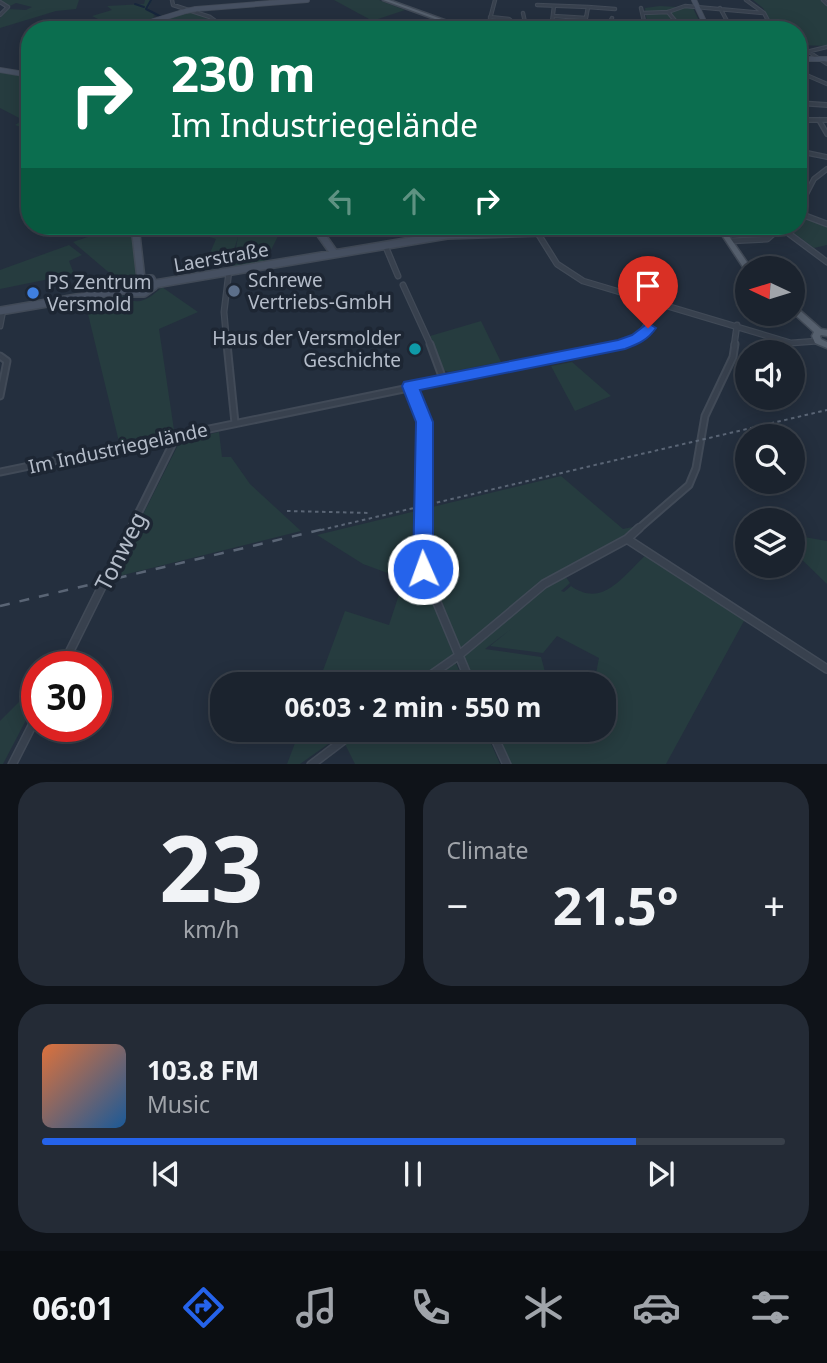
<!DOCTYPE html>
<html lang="en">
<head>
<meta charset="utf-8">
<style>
  body { margin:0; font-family:"Noto Sans",sans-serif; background:#242b36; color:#f1f3f6; height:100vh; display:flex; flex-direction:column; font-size:26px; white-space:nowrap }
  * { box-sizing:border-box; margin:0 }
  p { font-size:23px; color:#a0a4aa }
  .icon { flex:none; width:38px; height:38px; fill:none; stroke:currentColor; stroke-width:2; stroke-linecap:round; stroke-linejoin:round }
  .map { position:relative; height:764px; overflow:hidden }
  .side { display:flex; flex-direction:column; gap:18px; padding:18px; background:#0f1319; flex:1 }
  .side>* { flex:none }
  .hud { position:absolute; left:21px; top:21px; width:786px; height:214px; border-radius:28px; box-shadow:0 4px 18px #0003,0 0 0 2px #39404a; background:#0b6e4f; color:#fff; overflow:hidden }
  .needle { width:46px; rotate:274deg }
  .tools { position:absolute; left:735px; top:256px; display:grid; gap:14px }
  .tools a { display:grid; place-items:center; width:70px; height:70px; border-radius:50%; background:#1b232e; box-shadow:0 4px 18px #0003,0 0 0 2px #39404a; font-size:35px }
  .speed { position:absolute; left:21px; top:651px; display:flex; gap:14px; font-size:35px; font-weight:700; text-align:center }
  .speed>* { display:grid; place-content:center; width:91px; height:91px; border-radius:50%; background:#1b232e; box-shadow:0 4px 18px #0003,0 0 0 2px #39404a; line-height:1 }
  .speed .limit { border:10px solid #d22; background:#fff; color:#111 }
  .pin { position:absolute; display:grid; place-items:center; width:60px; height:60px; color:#fff; margin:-72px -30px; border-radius:50% 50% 50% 0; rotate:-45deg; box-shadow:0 0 7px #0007 }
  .pin .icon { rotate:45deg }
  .me { position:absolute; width:77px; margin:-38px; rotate:358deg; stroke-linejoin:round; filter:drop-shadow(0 0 5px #0008) }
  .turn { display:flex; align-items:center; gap:24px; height:147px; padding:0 35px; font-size:32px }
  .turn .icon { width:91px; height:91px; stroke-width:2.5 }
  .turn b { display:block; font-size:49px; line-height:60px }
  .lanes { display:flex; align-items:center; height:66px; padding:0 35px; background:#0003; justify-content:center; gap:35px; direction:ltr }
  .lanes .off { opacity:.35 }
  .big { font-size:52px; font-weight:700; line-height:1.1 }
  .side .tile { flex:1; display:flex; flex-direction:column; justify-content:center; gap:10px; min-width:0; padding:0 24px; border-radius:28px; background:#242b36 }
  .side .dial { align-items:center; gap:0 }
  .dial b { font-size:91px; line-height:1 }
  .song { display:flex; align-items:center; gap:21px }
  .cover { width:84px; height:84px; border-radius:10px; background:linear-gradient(135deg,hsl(20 70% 55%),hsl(210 70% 35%)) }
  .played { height:7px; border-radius:4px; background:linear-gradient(90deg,#2563eb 80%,#39404a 80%) }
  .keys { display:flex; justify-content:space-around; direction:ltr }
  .heat { display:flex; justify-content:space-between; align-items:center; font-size:38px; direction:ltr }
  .side .tiles { flex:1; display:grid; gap:18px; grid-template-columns:1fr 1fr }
  .tile:last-child { grid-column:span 2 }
  .trip { position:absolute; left:210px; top:672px; width:406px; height:70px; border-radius:28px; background:#1b232e; box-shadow:0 4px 18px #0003,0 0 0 2px #39404a; font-weight:700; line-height:70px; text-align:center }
  .menu { display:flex; height:112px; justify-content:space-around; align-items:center; background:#0b0e12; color:#a0a4aa }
  .menu .icon { width:49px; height:49px }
  .menu .current { color:#2563eb }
  .menu b { font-size:32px; color:#f1f3f6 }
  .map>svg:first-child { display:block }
  .green { fill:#263c3f }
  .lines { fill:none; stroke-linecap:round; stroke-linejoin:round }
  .stream { stroke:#17263c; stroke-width:2 }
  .street-far4-casing { stroke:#414a57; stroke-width:4.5 }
  .street-far3-casing { stroke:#414a57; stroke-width:6 }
  .street-far2-casing { stroke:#414a57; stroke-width:7 }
  .street-far1-casing { stroke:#414a57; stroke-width:9 }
  .street-casing { stroke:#414a57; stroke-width:10 }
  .secondary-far1-casing { stroke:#414a57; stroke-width:6 }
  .secondary-casing { stroke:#414a57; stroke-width:10 }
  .primary-casing { stroke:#414a57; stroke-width:3 }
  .street-far4 { stroke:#38414e; stroke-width:2.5 }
  .street-far3 { stroke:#38414e; stroke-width:3.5 }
  .street-far2 { stroke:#38414e; stroke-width:4.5 }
  .street-far1 { stroke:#38414e; stroke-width:5 }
  .street { stroke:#38414e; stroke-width:7 }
  .secondary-far1 { stroke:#465061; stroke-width:4.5 }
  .secondary { stroke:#465061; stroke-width:7 }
  .primary { fill:#56606e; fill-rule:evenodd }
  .rail-far1 { stroke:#5a6575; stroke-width:2; stroke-dasharray:3.5 3.5; stroke-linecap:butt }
  .rail { stroke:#5a6575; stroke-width:2.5; stroke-dasharray:10 10; stroke-linecap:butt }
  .secondary-bridge-casing { stroke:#414a57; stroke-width:6; stroke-linecap:butt }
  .secondary-bridge { stroke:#465061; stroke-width:4.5 }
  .route { fill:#2563eb; stroke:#184099; stroke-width:2 }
  .service-dot { fill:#5c6f8a; stroke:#1d2633; stroke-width:2.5 }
  .shop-dot { fill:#3f7fe0; stroke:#1d2633; stroke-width:2.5 }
  .culture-dot { fill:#0f9aa8; stroke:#1d2633; stroke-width:2.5 }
  .labels { text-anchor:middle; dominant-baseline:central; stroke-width:7; stroke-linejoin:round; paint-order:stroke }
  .street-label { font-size:19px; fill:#b4bcc9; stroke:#1d2633 }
  .poi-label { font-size:19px; fill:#b4bcc9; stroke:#1d2633; text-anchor:start }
  .near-street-label { font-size:23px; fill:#b4bcc9; stroke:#1d2633 }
</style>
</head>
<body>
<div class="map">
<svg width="827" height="765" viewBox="0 0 827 765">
  <rect width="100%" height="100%" fill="#242f3e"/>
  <path class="green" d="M0,0H79L76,9L56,11L0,28V18L8,9L26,10L32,7L16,3L10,6Z
    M145,0H152L148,9L155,15L153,16L155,17L123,30H114L116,28L92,16L112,10L107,6L144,4Z
    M334,0H379L405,10L375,20L369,19Z
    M753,0H822L827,5V46L798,45V30H776L763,8Z
    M660,6L693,8L702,27L669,30L666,20L655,19L657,30H648L645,8Z
    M191,11L209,17L226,30H179L159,21Z
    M0,71L30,76L27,109L30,130L15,125L23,120L0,108Z
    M798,215L827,227V245L814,248L787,228L786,226H798Z
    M120,226H132L137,271L134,279L113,276L73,242Z
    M241,226H283L264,264L232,269L238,237L232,256L210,253L216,239L203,235L208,229L228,234Z
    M69,245L82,255L69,261L74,274L0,289V270Z
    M162,287L198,312L159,329L174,430L119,442L88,314H81L83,301L122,296C139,307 149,299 162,287Z
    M481,321L501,362L449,372L443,370L430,336Z
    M572,362L611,396L575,411L551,366Z
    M219,432L222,457H231L250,484L301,531L111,578L180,441Z
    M561,476L623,529L642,525L626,537L561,570L570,583L561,591L564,592L571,586C603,609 624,575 647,554L745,619L666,764H511L496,730H604V684H594L599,658L557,636L543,653L490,646L511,629L485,649L541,657L545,672L584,684H475L432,586L426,584L453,654L411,684H318L345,611L389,625L404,579L363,564L317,535L416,511V571H432L426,564L428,508Z
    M793,535L827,541V584L793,551Z
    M455,661L465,684H424Z
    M37,684V699L3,764H0V721Z
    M300,730H348L300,764H287Z
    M361,730H485L500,764H355L344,742Z"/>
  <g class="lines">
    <path class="stream" d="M151,0L146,9L187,30
      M135,4L144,7
      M816,157L827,159"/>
    <defs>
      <path id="street-far4" d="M172,0L173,5L210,17L228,30
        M746,0L764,13L773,30
        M823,0L827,4
        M0,2L8,7L0,15
        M537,5L588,7L586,18L554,16
        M588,7L615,9
        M641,8L646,30
        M720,8L732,30
        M668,12L681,28
        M523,13L526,27
        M643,13L668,12L685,6L763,13
        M490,17L509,19L518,27
        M580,18L581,30
        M490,19L495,0
        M676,22L697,23
        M487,30L488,25
        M497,30L529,27L576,30
        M551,30L554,6
        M611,30L609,24L612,18
        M809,52L827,64
        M798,54L827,47
        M798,65L804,74L827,84
        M798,87L807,75"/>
      <path id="street-far3" d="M798,103L827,105
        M798,120H827
        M819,120L827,134
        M798,151L827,157
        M802,202L814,179L827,169"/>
      <path id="street-far2" d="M798,209L803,200
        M798,213L827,224
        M455,226V234
        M780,227L827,262
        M537,232L557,264L583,281L791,343L818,341
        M730,241L767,239L782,226
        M385,245L398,276
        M403,285L431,346
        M0,326L3,310
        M227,346L224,312L229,271
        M616,346L640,335L659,306
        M734,346L737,325"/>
      <path id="street-far1" d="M227,344L235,423
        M430,344L443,379
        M0,356L7,361L0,396
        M410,386L424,422L423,530
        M0,472L623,344
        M130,530L177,435
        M637,530L689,485L696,468L705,416L733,357L735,344"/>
      <path id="street" d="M423,528V569L471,684
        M627,539L827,669
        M62,667L131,528
        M418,684L458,656L544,584L627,539L639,528
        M491,730L507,765
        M12,765L37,716
        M311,765L357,730"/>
      <path id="secondary-far1" d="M694,0L708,30
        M196,9L307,0
        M124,30L186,11
        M798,59H827
        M0,70L30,75"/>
      <path id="secondary" d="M135,226L141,279
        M315,226L334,253
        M141,279H151L154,286L144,293H132L129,289L134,281Z
        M155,284L447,235L542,232L613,226
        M0,311L129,289"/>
      <path id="primary" d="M383,0H389L472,30H465Z
        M716,226H722L751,268H747V270H745Z
        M793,306L796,307L821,329L827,330V336L821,335L820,336L821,339L827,342V348L815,343L812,336L814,332L793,313Z"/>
    </defs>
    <use href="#street-far4" class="street-far4-casing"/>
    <use href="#street-far3" class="street-far3-casing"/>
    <use href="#street-far2" class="street-far2-casing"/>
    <use href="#street-far1" class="street-far1-casing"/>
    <use href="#street" class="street-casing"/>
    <use href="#secondary-far1" class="secondary-far1-casing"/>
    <use href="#secondary" class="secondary-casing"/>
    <use href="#primary" class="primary-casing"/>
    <use href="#street-far4" class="street-far4"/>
    <use href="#street-far3" class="street-far3"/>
    <use href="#street-far2" class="street-far2"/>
    <use href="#street-far1" class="street-far1"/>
    <use href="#street" class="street"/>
    <use href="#secondary-far1" class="secondary-far1"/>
    <use href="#secondary" class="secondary"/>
    <use href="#primary" class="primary"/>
    <path class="rail-far1" d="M287,511L371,513
      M321,530L827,410"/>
    <path class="rail" d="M0,606L328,528"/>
    <defs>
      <path id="secondary-bridge" d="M186,11L196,9"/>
    </defs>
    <use href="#secondary-bridge" class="secondary-bridge-casing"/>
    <use href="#secondary-bridge" class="secondary-bridge"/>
  </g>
  <path class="route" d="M648,323L656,328C648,340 638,344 625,349L420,390L433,422V569L430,576L423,579L415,576L413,569L416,422L402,386L404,382L618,340L632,335Z"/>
  <circle class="service-dot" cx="234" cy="291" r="7"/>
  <circle class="shop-dot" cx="33" cy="293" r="7"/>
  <circle class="culture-dot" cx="415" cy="349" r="7"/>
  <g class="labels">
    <g class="street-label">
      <text transform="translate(221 257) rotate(-10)">Laerstraße</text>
      <text transform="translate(118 448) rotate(-12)">Im Industriegelände</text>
    </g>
    <g class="poi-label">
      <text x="248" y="280">Schrewe<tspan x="248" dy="22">Vertriebs-GmbH</tspan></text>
      <text x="47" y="282">PS Zentrum<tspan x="47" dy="22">Versmold</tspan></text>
      <text x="401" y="338" text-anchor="end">Haus der Versmolder<tspan x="401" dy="22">Geschichte</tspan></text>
    </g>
    <g class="near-street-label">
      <text transform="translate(120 551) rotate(-63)">Tonweg</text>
    </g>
  </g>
</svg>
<div class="tools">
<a><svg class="needle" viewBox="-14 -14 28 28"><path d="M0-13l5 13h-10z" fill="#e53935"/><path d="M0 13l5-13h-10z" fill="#a0a4aa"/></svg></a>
<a><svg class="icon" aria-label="sound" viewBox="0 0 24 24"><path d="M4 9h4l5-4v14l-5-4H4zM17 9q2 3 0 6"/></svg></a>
<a><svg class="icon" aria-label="search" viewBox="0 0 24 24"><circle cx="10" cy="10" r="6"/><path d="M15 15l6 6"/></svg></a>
<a><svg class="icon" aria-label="layers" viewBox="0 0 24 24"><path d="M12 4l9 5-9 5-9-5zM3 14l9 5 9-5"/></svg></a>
</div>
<div class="speed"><div class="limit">30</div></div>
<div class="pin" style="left:648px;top:328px;background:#d93025"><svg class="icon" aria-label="arrive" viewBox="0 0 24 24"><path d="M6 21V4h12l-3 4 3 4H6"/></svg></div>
<svg class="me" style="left:423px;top:569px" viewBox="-20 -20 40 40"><circle r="17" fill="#2563eb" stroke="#fff" stroke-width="3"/><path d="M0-11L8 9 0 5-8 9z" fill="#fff"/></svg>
<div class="trip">06:03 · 2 min · 550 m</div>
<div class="hud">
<div class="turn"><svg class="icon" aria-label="right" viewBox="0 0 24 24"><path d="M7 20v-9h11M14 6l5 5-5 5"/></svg><div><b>230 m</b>Im Industriegelände</div></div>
<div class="lanes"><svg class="icon off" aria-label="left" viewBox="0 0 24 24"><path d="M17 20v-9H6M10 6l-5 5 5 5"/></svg><svg class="icon off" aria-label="ahead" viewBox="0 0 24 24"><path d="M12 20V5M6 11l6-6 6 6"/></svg><svg class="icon" aria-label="right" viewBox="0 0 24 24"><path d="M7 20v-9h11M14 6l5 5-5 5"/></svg></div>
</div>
</div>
<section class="side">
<div class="tiles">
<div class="tile dial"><b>23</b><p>km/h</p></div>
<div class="tile"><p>Climate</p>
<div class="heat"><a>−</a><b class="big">21.5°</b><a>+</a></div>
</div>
<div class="tile">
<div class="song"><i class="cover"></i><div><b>103.8 FM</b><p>Music</p></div></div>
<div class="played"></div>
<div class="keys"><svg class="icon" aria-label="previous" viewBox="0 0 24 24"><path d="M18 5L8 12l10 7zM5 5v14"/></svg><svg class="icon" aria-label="pause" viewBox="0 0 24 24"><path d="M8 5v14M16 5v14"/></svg><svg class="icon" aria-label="next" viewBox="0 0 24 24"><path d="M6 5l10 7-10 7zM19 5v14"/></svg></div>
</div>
</div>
</section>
<nav class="menu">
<b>06:01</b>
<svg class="icon current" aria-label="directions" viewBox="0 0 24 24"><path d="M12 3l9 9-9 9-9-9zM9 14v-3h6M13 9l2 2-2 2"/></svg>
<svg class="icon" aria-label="music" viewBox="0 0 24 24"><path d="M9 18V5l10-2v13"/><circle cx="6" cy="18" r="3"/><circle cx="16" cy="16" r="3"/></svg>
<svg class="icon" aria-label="phone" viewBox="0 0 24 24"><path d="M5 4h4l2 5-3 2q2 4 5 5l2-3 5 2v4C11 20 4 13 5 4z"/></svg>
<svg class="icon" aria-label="climate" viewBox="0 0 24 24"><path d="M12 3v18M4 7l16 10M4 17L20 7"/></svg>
<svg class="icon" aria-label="car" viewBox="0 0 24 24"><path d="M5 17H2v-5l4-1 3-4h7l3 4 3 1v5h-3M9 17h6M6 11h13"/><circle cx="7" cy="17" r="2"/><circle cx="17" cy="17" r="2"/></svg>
<svg class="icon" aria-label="filters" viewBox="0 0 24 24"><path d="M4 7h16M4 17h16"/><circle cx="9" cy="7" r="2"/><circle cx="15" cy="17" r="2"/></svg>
</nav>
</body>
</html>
